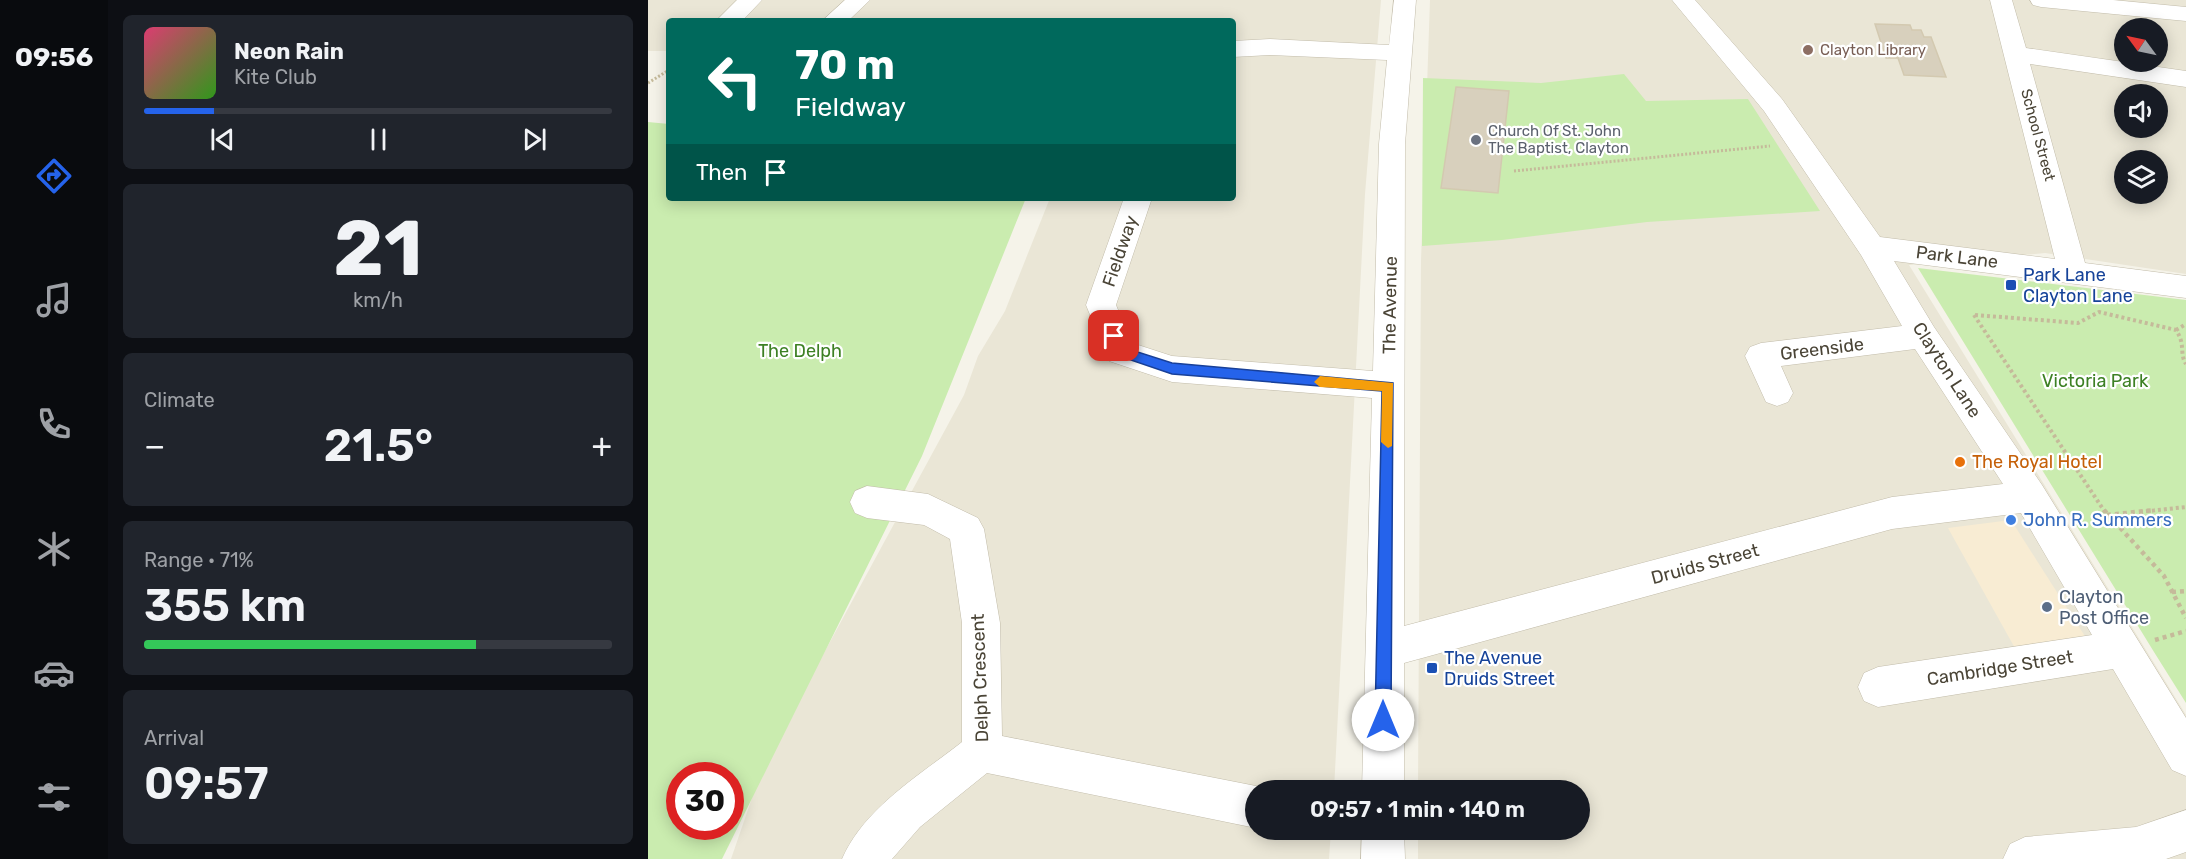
<!DOCTYPE html>
<html lang="en">
<head>
<meta charset="utf-8">
<style>
  body { margin:0; font-family:Rubik,sans-serif; background:#20242c; color:#f1f3f6; height:100vh; display:flex; flex-direction:column; font-size:22px; white-space:nowrap }
  * { box-sizing:border-box; margin:0 }
  p { font-size:20px; color:#9ea1a6 }
  .icon { flex:none; width:33px; height:33px; fill:none; stroke:currentColor; stroke-width:2; stroke-linecap:round; stroke-linejoin:round }
  .map { position:relative; flex:1; overflow:hidden }
  .sheet { display:flex; flex-direction:column; gap:15px; padding:15px; background:#0d0f14; width:540px }
  .sheet>* { flex:none }
  .hud { position:absolute; left:18px; top:18px; width:570px; height:183px; border-radius:6px; box-shadow:0 3px 15px #0003; background:#00695c; color:#fff; overflow:hidden }
  .needle { width:39px; rotate:303deg }
  .fabs { position:absolute; left:1466px; top:18px; display:grid; gap:12px }
  .fabs a { display:grid; place-items:center; width:54px; height:54px; border-radius:50%; background:#171b24; box-shadow:0 3px 15px #0003; font-size:30px }
  .speed { position:absolute; left:18px; top:762px; display:flex; gap:12px; font-size:30px; font-weight:700; text-align:center }
  .speed>* { display:grid; place-content:center; width:78px; height:78px; border-radius:50%; background:#171b24; box-shadow:0 3px 15px #0003; line-height:1 }
  .speed .limit { border:9px solid #d22; background:#fff; color:#111 }
  .pin { position:absolute; display:grid; place-items:center; width:51px; height:51px; color:#fff; margin:-26px; border-radius:12px; box-shadow:0 3px 9px #0006 }
  .me { position:absolute; width:66px; margin:-33px; rotate:0deg; stroke-linejoin:round; filter:drop-shadow(0 0 4px #0008) }
  .turn { display:flex; align-items:center; gap:21px; height:126px; padding:0 30px; font-size:27px }
  .turn .icon { width:78px; height:78px; stroke-width:2.5 }
  .turn b { display:block; font-size:42px; line-height:51px }
  .then { display:flex; align-items:center; height:57px; padding:0 30px; background:#0003; gap:12px; font-size:22px }
  .big { font-size:45px; font-weight:600; line-height:1.1 }
  .sheet .widget { flex:1; display:flex; flex-direction:column; justify-content:center; gap:9px; min-width:0; padding:0 21px; border-radius:9px; background:#20242c }
  .sheet .dial { align-items:center; gap:0 }
  .dial b { font-size:78px; line-height:1 }
  .song { display:flex; align-items:center; gap:18px }
  .cover { width:72px; height:72px; border-radius:9px; background:linear-gradient(135deg,hsl(340 70% 55%),hsl(110 70% 35%)) }
  .played { height:6px; border-radius:3px; background:linear-gradient(90deg,#2563eb 15%,#363941 15%) }
  .keys { display:flex; justify-content:space-around; direction:ltr }
  .heat { display:flex; justify-content:space-between; align-items:center; font-size:33px; direction:ltr }
  .charge { height:9px; border-radius:4px; background:linear-gradient(90deg,#34c759 71%,#363941 0) }
  .trip { position:absolute; left:597px; top:780px; width:345px; height:60px; border-radius:30px; background:#171b24; box-shadow:0 3px 15px #0003; font-weight:600; line-height:60px; text-align:center }
  main { display:flex; flex:1; min-height:0 }
  .tab-bar { display:flex; flex-direction:column; width:108px; justify-content:space-around; align-items:center; background:#090b0e; color:#9ea1a6 }
  .tab-bar .icon { width:42px; height:42px }
  .tab-bar .active { color:#2563eb }
  .tab-bar b { font-size:27px; color:#f1f3f6 }
  .map>svg:first-child { display:block }
  .residential { fill:#eae6d6; fill-rule:evenodd }
  .commercial { fill:#f8ecd3 }
  .green { fill:#caecaf; fill-rule:evenodd }
  .building { fill:#d8d0bd; stroke:#d3c9b0; stroke-width:1.5 }
  .lines { fill:none; stroke-linecap:round; stroke-linejoin:round }
  .minor-casing { stroke:#c2bcaa; stroke-width:1 }
  .path-far2 { stroke:#c5ba9a; stroke-width:3; stroke-dasharray:2 2; stroke-linecap:butt }
  .path-far1 { stroke:#c5ba9a; stroke-width:4; stroke-dasharray:3 3; stroke-linecap:butt }
  .path { stroke:#c5ba9a; stroke-width:4.5; stroke-dasharray:4 4; stroke-linecap:butt }
  .minor { fill:#fff; fill-rule:evenodd }
  .route { fill:#2563eb; stroke:#184099; stroke-width:1.5 }
  .slow { fill:#f59e0b }
  .education-dot { fill:#8d6e63; stroke:#fff; stroke-width:2 }
  .worship-dot { fill:#6b7280; stroke:#fff; stroke-width:2 }
  .transit-dot { fill:#1a4fb4; stroke:#fff; stroke-width:2 }
  .food-dot { fill:#e8710a; stroke:#fff; stroke-width:2 }
  .shop-dot { fill:#3f7fe0; stroke:#fff; stroke-width:2 }
  .service-dot { fill:#5c6f8a; stroke:#fff; stroke-width:2 }
  .labels { text-anchor:middle; dominant-baseline:central; stroke-width:4.5; stroke-linejoin:round; paint-order:stroke }
  .far-education-label { font-size:15px; fill:#785e54; stroke:#fff; text-anchor:start }
  .far-worship-label { font-size:15px; fill:#5b616d; stroke:#fff; text-anchor:start }
  .far-street-label { font-size:15px; fill:#4a4436; stroke:#fff }
  .street-label { font-size:18px; fill:#4a4436; stroke:#fff }
  .transit-label { font-size:18px; fill:#164399; stroke:#fff; text-anchor:start }
  .park-label { font-size:18px; fill:#3d8024; stroke:#fff }
  .food-label { font-size:18px; fill:#c56008; stroke:#fff; text-anchor:start }
  .shop-label { font-size:18px; fill:#366cbe; stroke:#fff; text-anchor:start }
  .service-label { font-size:18px; fill:#4e5e75; stroke:#fff; text-anchor:start }
</style>
</head>
<body>
<main>
<nav class="tab-bar">
<b>09:56</b>
<svg class="icon active" aria-label="directions" viewBox="0 0 24 24"><path d="M12 3l9 9-9 9-9-9zM9 14v-3h6M13 9l2 2-2 2"/></svg>
<svg class="icon" aria-label="music" viewBox="0 0 24 24"><path d="M9 18V5l10-2v13"/><circle cx="6" cy="18" r="3"/><circle cx="16" cy="16" r="3"/></svg>
<svg class="icon" aria-label="phone" viewBox="0 0 24 24"><path d="M5 4h4l2 5-3 2q2 4 5 5l2-3 5 2v4C11 20 4 13 5 4z"/></svg>
<svg class="icon" aria-label="climate" viewBox="0 0 24 24"><path d="M12 3v18M4 7l16 10M4 17L20 7"/></svg>
<svg class="icon" aria-label="car" viewBox="0 0 24 24"><path d="M5 17H2v-5l4-1 3-4h7l3 4 3 1v5h-3M9 17h6M6 11h13"/><circle cx="7" cy="17" r="2"/><circle cx="17" cy="17" r="2"/></svg>
<svg class="icon" aria-label="filters" viewBox="0 0 24 24"><path d="M4 7h16M4 17h16"/><circle cx="9" cy="7" r="2"/><circle cx="15" cy="17" r="2"/></svg>
</nav>
<section class="sheet">
<div class="widget">
<div class="song"><i class="cover"></i><div><b>Neon Rain</b><p>Kite Club</p></div></div>
<div class="played"></div>
<div class="keys"><svg class="icon" aria-label="previous" viewBox="0 0 24 24"><path d="M18 5L8 12l10 7zM5 5v14"/></svg><svg class="icon" aria-label="pause" viewBox="0 0 24 24"><path d="M8 5v14M16 5v14"/></svg><svg class="icon" aria-label="next" viewBox="0 0 24 24"><path d="M6 5l10 7-10 7zM19 5v14"/></svg></div>
</div>
<div class="widget dial"><b>21</b><p>km/h</p></div>
<div class="widget"><p>Climate</p>
<div class="heat"><a>−</a><b class="big">21.5°</b><a>+</a></div>
</div>
<div class="widget"><p>Range · 71%</p><b class="big">355 km</b><div class="charge"></div></div>
<div class="widget"><p>Arrival</p><b class="big">09:57</b></div>
</section>
<div class="map">
<svg width="1538" height="859" viewBox="0 0 1538 859">
  <rect width="100%" height="100%" fill="#f5f3e9"/>
  <path class="residential" d="M0,0H733L717,194L686,790H608V830H683L681,859H83L107,789L170,664L316,395L330,356L357,311L402,198H585V21H21V51H0Z
    M782,0H1538V274L1397,253L1261,265L1538,715V859H770V830H932V790H770L773,261ZM1476,28H1509V62H1476ZM1476,94H1509V128H1476ZM1476,160H1509V194H1476Z"/>
  <path class="commercial" d="M1363,520L1447,652L1368,650L1300,528Z"/>
  <path class="green" d="M976,74L998,101L1100,99L1172,211L999,222L854,240L774,246L775,78L893,83Z
    M0,122L21,124V198H378L274,456L74,859H0ZM32,776H82V826H32Z
    M1270,268L1538,300V703L1506,652Z"/>
  <path class="building" d="M1227,24L1262,25L1264,30H1273L1276,37H1283L1298,77L1256,75L1250,58H1238Z
    M808,87L861,91L850,193L793,188Z"/>
  <g class="lines">
    <defs>
      <path id="minor" d="M89,0H114L94,21H68Z
        M197,0H222L200,21H174Z
        M746,0H768L757,144L756,626L1244,497L1355,484L1267,349L1133,366L1145,393L1140,402L1129,406L1118,402L1097,356L1102,347L1113,343L1254,326L1213,255L1116,111L1024,0H1047L1134,99L1232,237L1407,259L1342,0H1364L1378,48L1538,71V87L1382,64L1437,263L1538,276V298L1246,261L1286,327L1394,485L1538,718V776L1524,770L1465,669L1230,707L1216,701L1210,687L1216,673L1230,667L1444,635L1373,513L1244,529L756,663V790H714L724,398L524,382L461,361L438,305L476,198H504L468,305L484,343L524,356L725,371L731,144L739,60L622,55L585,57V41L622,39L741,45Z
        M1382,0H1465L1538,7V21L1393,7L1385,5Z
        M219,486L280,494L330,518L336,529L352,623L354,736L608,786L619,790H608V828L339,773L272,827L244,859H194C216,808 272,775 314,742V623L302,539L276,525L219,518L207,513L202,502L207,491Z
        M1538,810V852L1518,859H1355L1362,844L1377,837L1488,827Z
        M714,830H756L757,859H713Z"/>
    </defs>
    <use href="#minor" class="minor-casing"/>
    <path class="path-far2" d="M0,83L21,70
      M866,171L1122,146"/>
    <path class="path-far1" d="M1326,315L1457,512
      M1327,315L1430,323L1451,312L1528,330C1538,345 1531,353 1538,364
      M1528,330L1538,324
      M1492,512L1538,507"/>
    <path class="path" d="M1456,510L1516,576L1538,618
      M1459,515L1507,510
      M1524,592L1538,591
      M1507,640L1538,631"/>
    <use href="#minor" class="minor"/>
  </g>
  <path class="route" d="M466,331L471,332L477,348L524,363L745,383L743,720L741,726L735,728L729,726L727,720L734,391L524,374L468,355L460,336Z"/>
  <path class="slow" d="M672,376L745,383L744,446L740,448L733,442L734,391L672,387L666,382Z"/>
  <circle class="education-dot" cx="1160" cy="50" r="6"/>
  <circle class="worship-dot" cx="828" cy="140" r="6"/>
  <g class="transit-dot">
    <rect x="1357" y="279" width="12" height="12" rx="3"/>
    <rect x="778" y="662" width="12" height="12" rx="3"/>
  </g>
  <circle class="food-dot" cx="1312" cy="462" r="6"/>
  <circle class="shop-dot" cx="1363" cy="520" r="6"/>
  <circle class="service-dot" cx="1399" cy="607" r="6"/>
  <g class="labels">
    <g class="far-education-label">
      <text x="1172" y="50">Clayton Library</text>
    </g>
    <g class="far-worship-label">
      <text x="840" y="131">Church Of St. John<tspan x="840" dy="17">The Baptist, Clayton</tspan></text>
    </g>
    <g class="far-street-label">
      <text transform="translate(1390 135) rotate(75)">School Street</text>
    </g>
    <g class="street-label">
      <text transform="translate(472 251) rotate(-71)">Fieldway</text>
      <text transform="translate(1309 257) rotate(7)">Park Lane</text>
      <text transform="translate(742 305) rotate(-89)">The Avenue</text>
      <text transform="translate(1174 349) rotate(-7)">Greenside</text>
      <text transform="translate(1299 370) rotate(57)">Clayton Lane</text>
      <text transform="translate(1057 564) rotate(-15)">Druids Street</text>
      <text transform="translate(1352 668) rotate(-9)">Cambridge Street</text>
      <text transform="translate(332 678) rotate(-92)">Delph Crescent</text>
    </g>
    <g class="transit-label">
      <text x="1375" y="275">Park Lane<tspan x="1375" dy="21">Clayton Lane</tspan></text>
      <text x="796" y="658">The Avenue<tspan x="796" dy="21">Druids Street</tspan></text>
    </g>
    <g class="park-label">
      <text x="152" y="351">The Delph</text>
      <text x="1447" y="381">Victoria Park</text>
    </g>
    <g class="food-label">
      <text x="1324" y="462">The Royal Hotel</text>
    </g>
    <g class="shop-label">
      <text x="1375" y="520">John R. Summers</text>
    </g>
    <g class="service-label">
      <text x="1411" y="597">Clayton<tspan x="1411" dy="21">Post Office</tspan></text>
    </g>
  </g>
</svg>
<div class="fabs">
<a><svg class="needle" viewBox="-14 -14 28 28"><path d="M0-13l5 13h-10z" fill="#e53935"/><path d="M0 13l5-13h-10z" fill="#9ea1a6"/></svg></a>
<a><svg class="icon" aria-label="sound" viewBox="0 0 24 24"><path d="M4 9h4l5-4v14l-5-4H4zM17 9q2 3 0 6"/></svg></a>
<a><svg class="icon" aria-label="layers" viewBox="0 0 24 24"><path d="M12 4l9 5-9 5-9-5zM3 14l9 5 9-5"/></svg></a>
</div>
<div class="speed"><div class="limit">30</div></div>
<div class="pin" style="left:466px;top:336px;background:#d93025"><svg class="icon" aria-label="arrive" viewBox="0 0 24 24"><path d="M6 21V4h12l-3 4 3 4H6"/></svg></div>
<svg class="me" style="left:735px;top:720px" viewBox="-20 -20 40 40"><circle r="19" fill="#fff"/><path d="M0-13L10 11 0 6-10 11z" fill="#2563eb"/></svg>
<div class="trip">09:57 · 1 min · 140 m</div>
<div class="hud">
<div class="turn"><svg class="icon" aria-label="left" viewBox="0 0 24 24"><path d="M17 20v-9H6M10 6l-5 5 5 5"/></svg><div><b>70 m</b>Fieldway</div></div>
<div class="then">Then<svg class="icon" aria-label="arrive" viewBox="0 0 24 24"><path d="M6 21V4h12l-3 4 3 4H6"/></svg></div>
</div>
</div>
</main>
</body>
</html>
